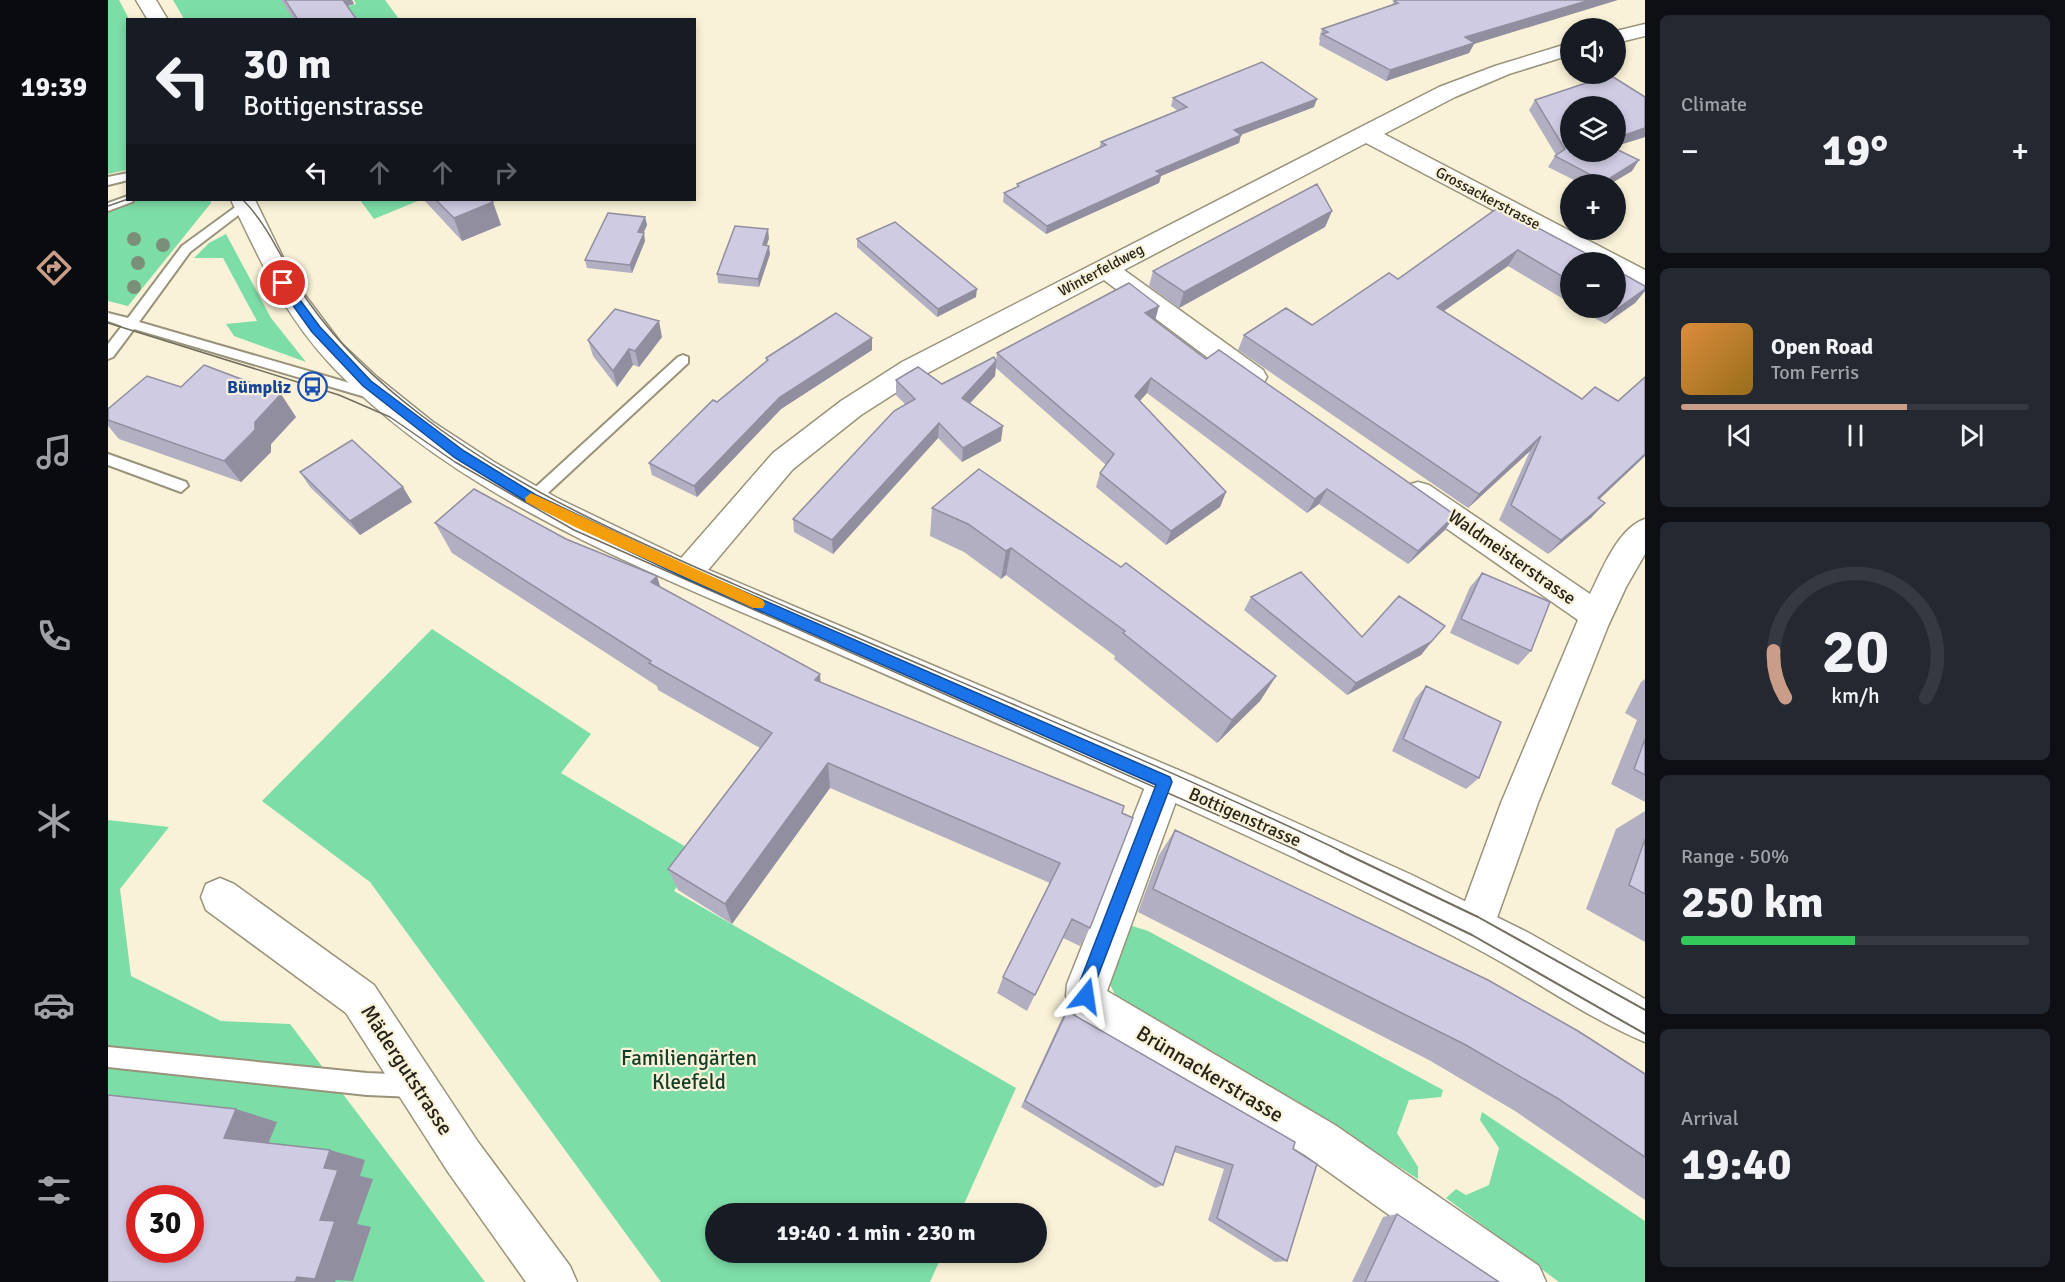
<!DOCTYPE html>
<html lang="en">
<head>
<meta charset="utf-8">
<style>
  body { margin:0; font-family:Signika,sans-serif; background:#242831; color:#f1f3f6; height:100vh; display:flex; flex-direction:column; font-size:22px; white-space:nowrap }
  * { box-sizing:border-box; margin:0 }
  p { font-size:20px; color:#9ea1a6 }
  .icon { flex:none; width:33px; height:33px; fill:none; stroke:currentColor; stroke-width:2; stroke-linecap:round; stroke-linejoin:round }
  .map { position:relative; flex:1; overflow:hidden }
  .drawer { display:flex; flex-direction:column; gap:15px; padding:15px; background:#0d0f14; width:420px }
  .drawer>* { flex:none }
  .hud { position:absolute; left:18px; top:18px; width:570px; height:183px; border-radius:0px; box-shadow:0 3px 9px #0003; background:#171b24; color:#f1f3f6; overflow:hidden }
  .buttons { position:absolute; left:1452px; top:18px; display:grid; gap:12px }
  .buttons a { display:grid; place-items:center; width:66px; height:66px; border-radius:50%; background:#171b24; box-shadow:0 3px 9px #0003; font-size:30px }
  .speed { position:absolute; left:18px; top:1185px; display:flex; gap:12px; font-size:30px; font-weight:700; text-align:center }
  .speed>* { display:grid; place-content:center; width:78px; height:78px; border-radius:50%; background:#171b24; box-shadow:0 3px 9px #0003; line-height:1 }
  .speed .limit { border:9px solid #d22; background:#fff; color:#111 }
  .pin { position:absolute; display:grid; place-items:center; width:51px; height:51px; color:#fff; margin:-26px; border:3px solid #fff; border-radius:50%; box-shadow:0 2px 6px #0007 }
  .me { position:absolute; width:66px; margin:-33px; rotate:15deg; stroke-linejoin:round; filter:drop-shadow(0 0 4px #0008) }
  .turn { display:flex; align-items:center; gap:21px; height:126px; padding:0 18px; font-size:27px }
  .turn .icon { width:78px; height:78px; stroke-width:2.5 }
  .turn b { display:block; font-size:42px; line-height:51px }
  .lanes { display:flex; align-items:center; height:57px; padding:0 18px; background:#0003; justify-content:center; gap:30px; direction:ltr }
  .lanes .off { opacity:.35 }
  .big { font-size:45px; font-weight:700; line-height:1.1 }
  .drawer .tile { flex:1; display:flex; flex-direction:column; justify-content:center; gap:9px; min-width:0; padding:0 21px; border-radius:9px; background:#242831 }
  .drawer .dial { align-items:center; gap:0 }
  .dial svg { height:156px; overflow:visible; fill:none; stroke:#363941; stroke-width:7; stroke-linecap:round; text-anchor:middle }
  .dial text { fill:#f1f3f6; stroke:none }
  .song { display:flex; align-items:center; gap:18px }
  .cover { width:72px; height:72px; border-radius:9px; background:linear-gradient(135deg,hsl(30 70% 55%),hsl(40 70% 35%)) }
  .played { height:6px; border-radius:3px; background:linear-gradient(90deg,#c99d88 65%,#363941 65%) }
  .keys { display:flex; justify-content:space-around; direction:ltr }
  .heat { display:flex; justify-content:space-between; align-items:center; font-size:33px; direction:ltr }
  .charge { height:9px; border-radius:4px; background:linear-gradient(90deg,#34c759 50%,#363941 0) }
  .trip { position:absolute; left:597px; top:1203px; width:342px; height:60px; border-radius:30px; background:#171b24; box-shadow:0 3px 9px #0003; font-weight:700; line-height:60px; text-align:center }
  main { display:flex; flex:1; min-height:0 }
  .tabs { display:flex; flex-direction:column; width:108px; justify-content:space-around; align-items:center; background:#090b0e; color:#9ea1a6 }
  .tabs .icon { width:42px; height:42px }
  .tabs .selected { color:#c99d88 }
  .tabs b { font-size:27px; color:#f1f3f6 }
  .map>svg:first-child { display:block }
  .green { fill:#7ddda7; fill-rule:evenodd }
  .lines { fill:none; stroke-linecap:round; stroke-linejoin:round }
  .lane-casing { stroke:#99937b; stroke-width:4 }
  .street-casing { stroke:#99937b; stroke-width:3 }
  .secondary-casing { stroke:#99937b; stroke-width:3 }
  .lane { fill:#fff; fill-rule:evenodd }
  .street { fill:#fff; fill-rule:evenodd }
  .secondary { fill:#fff; fill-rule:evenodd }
  .tram-far1 { stroke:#726d5e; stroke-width:1.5 }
  .tram { stroke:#726d5e; stroke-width:2 }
  .tree { fill:#7a8f77 }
  .wall { fill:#b2afc3 }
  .shaded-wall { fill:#918e9f }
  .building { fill:#cfcbe3; stroke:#918e9f; stroke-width:1.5; fill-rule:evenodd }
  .route { fill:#1a73e8; stroke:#114b97; stroke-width:1.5 }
  .slow { fill:#f59e0b }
  .labels { text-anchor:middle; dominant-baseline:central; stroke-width:4.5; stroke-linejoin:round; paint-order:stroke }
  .far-street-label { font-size:15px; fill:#26231a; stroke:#f9f2d8 }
  .transit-label { font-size:18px; font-weight:bold; fill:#164399; stroke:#f9f2d8; text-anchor:end }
  .street-label { font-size:18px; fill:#26231a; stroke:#f9f2d8 }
  .near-park-label { font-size:21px; fill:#123e28; stroke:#f9f2d8 }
  .near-street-label { font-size:21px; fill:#26231a; stroke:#f9f2d8 }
</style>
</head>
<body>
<main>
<nav class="tabs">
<b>19:39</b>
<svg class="icon selected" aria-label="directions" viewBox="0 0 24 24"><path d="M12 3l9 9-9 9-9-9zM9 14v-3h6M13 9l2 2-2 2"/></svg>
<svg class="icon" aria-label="music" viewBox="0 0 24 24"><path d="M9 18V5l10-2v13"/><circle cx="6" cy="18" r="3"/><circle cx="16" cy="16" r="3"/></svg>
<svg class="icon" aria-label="phone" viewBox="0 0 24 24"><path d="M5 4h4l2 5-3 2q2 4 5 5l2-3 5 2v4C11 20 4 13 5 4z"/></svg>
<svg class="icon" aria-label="climate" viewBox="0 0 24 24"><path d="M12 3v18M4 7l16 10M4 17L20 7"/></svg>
<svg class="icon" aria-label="car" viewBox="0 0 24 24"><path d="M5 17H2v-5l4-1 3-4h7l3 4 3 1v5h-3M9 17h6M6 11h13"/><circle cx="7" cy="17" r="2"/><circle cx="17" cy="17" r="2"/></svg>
<svg class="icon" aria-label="filters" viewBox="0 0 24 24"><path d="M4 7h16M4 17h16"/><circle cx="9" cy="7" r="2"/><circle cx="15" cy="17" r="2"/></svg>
</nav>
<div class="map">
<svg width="1537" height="1282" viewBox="0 0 1537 1282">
  <rect width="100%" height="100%" fill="#f9f2d8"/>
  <path class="green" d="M0,0H11L21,19L19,170L0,174Z
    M65,0H216L192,20L76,19Z
    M246,0H277L291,19H243L234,8L248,4Z
    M31,200H102L103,203L20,306L0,301V212Z
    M252,200H312L266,219Z
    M118,234L163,318L198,362L126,336L118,324L149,321L115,258H86L101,243Z
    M324,629L483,734L453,773L590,854L566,891L908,1088L852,1213L608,1214V1252L835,1253L822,1282H553L262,882L154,801Z
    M0,820L61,827L12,889L23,976L113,1021L182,1024L377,1282H0ZM32,1198H82V1250H32Z
    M1015,923L1040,931L1335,1090L1333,1097L1301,1100L1289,1133L1310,1167V1179L1218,1120L1011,1003L1001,982Z
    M1374,1112L1537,1221V1282H1451L1338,1198L1348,1189L1358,1195L1381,1185L1391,1148L1372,1120Z"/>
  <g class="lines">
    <defs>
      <path id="lane" d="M20,173V180L0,185V177Z
        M20,196V200H26L24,202L0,211V203Z
        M137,200L143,204L141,207L82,252L31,322L276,393V399L271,401L26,329L5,357L0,359V344L14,326L0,321V313L20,318L74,246Z
        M575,355L580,357V363L429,503H419L416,499L419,495L570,357Z
        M0,454L78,482L80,486L73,492L0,465Z
        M0,1047L259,1073L306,1075L313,1079L317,1086L313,1093L306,1097L259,1095L0,1067Z"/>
      <path id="street" d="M1537,24V36L1508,43V31Z
        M1462,43V55L1401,74L1347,97L1276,134L1537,270V288L1508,275V262H1484L1258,143L1016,270L1155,370L1159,377L1155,384L1145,387L1135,384L996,280L814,376L753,415L685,469L590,582L579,586L568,582L563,573L568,564L665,453L733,401L794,362L1331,87L1387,66Z
        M1310,482L1321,485L1482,594C1494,570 1510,528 1537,519V554L1518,587L1500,626L1430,803L1381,940L1367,945L1353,940L1348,926L1393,803L1470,620L1299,501L1295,493L1299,485Z
        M1057,766L1070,770L1075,782L999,991L1227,1125L1431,1266L1438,1282H1375L1197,1155L970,1019L958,996L959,984L1039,782L1044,770Z
        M112,878L126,884L266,985L370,1142L462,1266L469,1282H418L340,1172L238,1013L98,910L93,897L98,884Z"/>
      <path id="secondary" d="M28,0H48L60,20H40Z
        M123,200H147L187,282L233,343L269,377L325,422L386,462L449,498L582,562L1082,775L1304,875L1421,933L1537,999V1042C1481,1019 1429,981 1375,952C1297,909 1215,871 1133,833C988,766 841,702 694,638C532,568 346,496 223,365C174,312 154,263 123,200Z"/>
    </defs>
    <use href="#lane" class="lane-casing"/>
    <use href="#street" class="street-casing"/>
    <use href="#secondary" class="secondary-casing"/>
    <use href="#lane" class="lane"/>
    <use href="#street" class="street"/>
    <use href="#secondary" class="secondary"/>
    <path class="tram-far1" d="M135,200C164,229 178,271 202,304C232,346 272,384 313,415C424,501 556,553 683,609C867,689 1054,765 1235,852
      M0,206L20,199
      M0,323L231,395L282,417L347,462L466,530L1193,852"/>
    <path class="tram" d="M1190,851L1364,935L1537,1034
      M1232,851L1370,917L1537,1010"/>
  </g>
  <g class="tree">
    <circle cx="26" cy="239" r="7"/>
    <circle cx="55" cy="245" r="7"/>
    <circle cx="30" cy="263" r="7"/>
    <circle cx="26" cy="287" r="7"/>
  </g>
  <path class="wall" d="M173,0H244L246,4L239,6L249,20H186Z
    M1286,1L1366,44L1361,53L1278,81L1211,45L1212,40L1211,39L1214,29L1284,5Z
    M1537,97V137L1508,146L1462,106L1524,171L1502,184H1474L1440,167L1447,156L1448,155L1421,110L1427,100Z
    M1065,98L1206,107L1133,135L1131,143L1053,176L1051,183L938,234L895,202L896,193L909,187V184L991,148L993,142L1070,111L1063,106Z
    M316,200H383L393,225L354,241Z
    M1391,207L1462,262V303L1400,266L1336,311L1474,399L1510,401L1537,377V456L1491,499L1484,517L1440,554L1391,520L1422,451L1360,508L1130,350L1136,335L1204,325L1290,279Z
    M1224,211L1217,227L1071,308L1041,286L1045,271Z
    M537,217L539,225L535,233L537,241L524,273L479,268L477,260Z
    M661,238L659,245L662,254L651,287L610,283L609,274Z
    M749,239L868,297L829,317L749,247Z
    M1537,286V291L1527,303L1497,324L1469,308H1508Z
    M1047,321L1098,359L1347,515L1337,530L1300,564L1211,504L1199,513L1039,393L1031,401L1118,492L1112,507L1058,545L988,487L992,473L998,465L888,368L887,376L862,403L893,441L854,462L830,438L725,554L686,532L685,519L797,404L788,395V380L834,384L888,360L889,353Z
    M554,337L531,367L525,365L509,387L485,356L480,340Z
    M764,350L673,409L589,497L544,475L541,463L609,402L658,362V358Z
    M73,387L188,417L163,444V452L133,482L11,439L0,426V409Z
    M192,472L304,502L252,535L202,487Z
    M824,508L1013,567L1168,676L1152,701L1109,743L1006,659L1007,656L898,575L893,579L856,552L822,536Z
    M327,523L458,539L553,587L712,682L1014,813L982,928L972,946L955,938L919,1011L889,993L895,977L942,883L722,788L624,924L570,890L560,869L652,748L550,690L549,686L344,553Z
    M1374,573L1423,651L1410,665L1342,633L1362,587Z
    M1143,597L1254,637L1337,626L1313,655L1239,695L1136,610Z
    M1537,679V802L1503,784L1529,720L1517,713L1533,682Z
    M1318,686L1371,778L1358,789L1284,751L1307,699Z
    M1537,811V942L1478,909L1508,829Z
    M1067,830L1537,1074V1200L1407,1111L1321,1060L1030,912L1051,855Z
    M959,1011L1185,1149L1179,1261L1167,1262L1100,1220L1116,1169L1066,1152L1055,1185L1047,1188L913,1107L954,1018Z
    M1289,1214L1391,1282H1244L1275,1217Z"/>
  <path class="shaded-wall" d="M230,0H244L246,4L233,8Z
    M1482,0H1510L1366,44L1361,53L1278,81L1282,70L1357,37Z
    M1209,99L1206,107L1124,138L1126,130Z
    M1537,128V137L1508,146V138Z
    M1133,135L1131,143L1053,176L1051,183L938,234L939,226L1048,171Z
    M1531,160L1524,171L1502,184H1495L1496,182Z
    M385,202L393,225L354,241L346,218Z
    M1224,211L1217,227L1071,308L1076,292Z
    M537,217L539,225L532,241L530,232Z
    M660,229L661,238L656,253L655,245Z
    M536,233L537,241L524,273L522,265Z
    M661,246L662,254L651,287L650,279Z
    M1410,250L1400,266L1320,322L1329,307Z
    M869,289L868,297L829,317L830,309Z
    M1537,289V291L1527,303L1497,324L1509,309Z
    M1051,306L1047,321L1037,313Z
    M551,321L554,337L531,367L527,351Z
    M764,338V350L673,409L589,497L586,486L672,397Z
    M521,349L525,365L509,387L505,371Z
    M888,361L887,376L853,413L854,398Z
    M1043,378L1039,393L1023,411L1027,396Z
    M173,394L188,417L163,444V452L133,482L116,461L147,422Z
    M831,423L830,438L725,554L724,540Z
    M895,426L893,441L854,462L855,448Z
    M1433,436L1422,451L1360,508L1371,494Z
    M1537,454V456L1477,513L1490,498Z
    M295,487L304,502L252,535L242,521Z
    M1219,489L1211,504L1199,513L1207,499Z
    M1118,492L1112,507L1058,545L1063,531Z
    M1497,503L1484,517L1440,554L1453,540Z
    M1347,515L1337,530L1300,564L1310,551Z
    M903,548L898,575L893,579L898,551Z
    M549,576L558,606L543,582Z
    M1323,642L1313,655L1239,695L1248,683Z
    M712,674L714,700L707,680Z
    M1168,676L1152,701L1109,743L1124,720Z
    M720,763L722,788L624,924L617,904Z
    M128,1109L169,1122L158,1149L116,1138Z
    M222,1150L257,1160L252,1176L265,1179L249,1224L263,1227L245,1281L228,1280L227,1282H187L212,1220L216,1168Z"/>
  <path class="building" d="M177,0H235L249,20H190Z
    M1289,0H1482L1357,37L1366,43L1282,70L1214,34L1220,32L1214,29L1290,3L1286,1Z
    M1154,62L1209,99L1126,130L1133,135L1048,171L1053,174L939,226L896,193L911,186L909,184L998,145L993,142L1079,107L1065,98Z
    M1502,75L1537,97V128L1508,138V106H1462V152H1508V149L1531,160L1496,182L1447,156L1457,149L1427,100Z
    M1209,184L1224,211L1076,292L1045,271Z
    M328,200H383L385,202L346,218Z
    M1391,207L1494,262H1462V281L1410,250L1329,307L1474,399L1487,387L1510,401L1537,377V454L1490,498L1497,503L1453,540L1403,505L1433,436L1371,494L1136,335L1178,308L1204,325L1281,273L1290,279Z
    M500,213L537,217L530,232L536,233L522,265L477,260Z
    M787,222L869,289L830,309L749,239Z
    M627,226L660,229L655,245L661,246L650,279L609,274Z
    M1508,270L1537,286V289L1509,309L1507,308Z
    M1021,283L1051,306L1037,313L1098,359L1111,350L1347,515L1310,551L1219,489L1207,499L1043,378L1027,396L1118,492L1063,531L992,473L1006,454L889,353Z
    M507,309L551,321L527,351L521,349L505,371L480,340Z
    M728,313L764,338L672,397L586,486L541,463L605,400L609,402L660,360L658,358Z
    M886,357L888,361L854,398L895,426L855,448L831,423L724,540L685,519L786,411L807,399L788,380L810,367L834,384Z
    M96,365L173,394L147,422V430L116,461L0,420V409L39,376L73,387Z
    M244,440L295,487L242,521L192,472Z
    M871,469L1013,567L1018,563L1168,676L1124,720L1015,633L1017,631L903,548L898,551L860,524L824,508Z
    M366,489L458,539L549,576L543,582L712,674L707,680L1016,806L1014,813L1025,818L982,928L964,919L927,995L895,977L952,863L720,763L617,904L560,869L664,733L541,663L543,661L327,523Z
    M1193,572L1254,637L1291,596L1337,626L1323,642L1248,683L1143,597Z
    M1374,573L1442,602L1423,651L1353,619Z
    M1318,686L1393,722L1371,778L1295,739Z
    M1537,739V775L1526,769Z
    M1067,830L1380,980L1470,1031L1537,1074V1157L1449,1098L1356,1044L1045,889Z
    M1537,839V894L1521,885Z
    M959,1011L1187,1142L1185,1149L1209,1164L1179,1261L1109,1218L1125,1165L1068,1146L1055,1185L917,1101Z
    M0,1095L128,1109L116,1138L222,1150L216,1168L230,1170L212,1220L227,1221L207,1279L189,1277L187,1282H0ZM32,1198H82V1250H32Z
    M1289,1214L1391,1282H1257Z"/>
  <path class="route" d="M171,281H178L212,327L263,381L356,451L428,495L584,569L1062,777L1064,782L987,984L983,1002L978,1004L972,1002L969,996L971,984L1048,785L575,577L419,502L347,458L255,386L204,332L171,286Z"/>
  <path class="slow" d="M423,493L655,600L657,604L655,608H645L467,527L418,502L417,498Z"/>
  <defs>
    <symbol id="bus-ring" viewBox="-11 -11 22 22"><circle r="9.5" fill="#f9f2d8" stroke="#1a4fb4" stroke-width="1.5"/><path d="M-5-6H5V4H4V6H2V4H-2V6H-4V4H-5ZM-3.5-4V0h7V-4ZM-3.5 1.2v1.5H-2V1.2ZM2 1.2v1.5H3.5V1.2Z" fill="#1a4fb4"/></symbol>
  </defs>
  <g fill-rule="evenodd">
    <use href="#bus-ring" x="188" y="370" width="33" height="33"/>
  </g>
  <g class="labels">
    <g class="far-street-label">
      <text transform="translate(1380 198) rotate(28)">Grossackerstrasse</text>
      <text transform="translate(993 270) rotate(-28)">Winterfeldweg</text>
    </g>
    <g class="transit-label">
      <text x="183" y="387">Bümpliz</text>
    </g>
    <g class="street-label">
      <text transform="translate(1404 557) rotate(35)">Waldmeisterstrasse</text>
      <text transform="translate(1137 817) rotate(24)">Bottigenstrasse</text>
    </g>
    <g class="near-park-label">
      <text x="581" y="1058">Familiengärten<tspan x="581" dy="24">Kleefeld</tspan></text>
    </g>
    <g class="near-street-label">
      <text transform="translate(299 1070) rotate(57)">Mädergutstrasse</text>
      <text transform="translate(1102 1074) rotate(31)">Brünnackerstrasse</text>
    </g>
  </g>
</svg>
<div class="buttons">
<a><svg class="icon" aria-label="sound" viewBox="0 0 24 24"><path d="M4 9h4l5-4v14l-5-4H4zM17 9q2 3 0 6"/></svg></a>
<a><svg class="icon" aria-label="layers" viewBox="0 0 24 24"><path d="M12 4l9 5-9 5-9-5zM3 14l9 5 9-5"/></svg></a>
<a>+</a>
<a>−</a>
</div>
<div class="speed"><div class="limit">30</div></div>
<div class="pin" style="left:175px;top:283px;background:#d93025"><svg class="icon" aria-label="arrive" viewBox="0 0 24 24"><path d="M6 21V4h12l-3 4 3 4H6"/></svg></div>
<svg class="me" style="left:978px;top:996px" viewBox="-20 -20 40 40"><path d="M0-17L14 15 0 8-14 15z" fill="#1a73e8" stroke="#fff" stroke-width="4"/></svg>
<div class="trip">19:40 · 1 min · 230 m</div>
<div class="hud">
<div class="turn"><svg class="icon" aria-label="left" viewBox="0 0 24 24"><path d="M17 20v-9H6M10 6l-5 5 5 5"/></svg><div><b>30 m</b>Bottigenstrasse</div></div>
<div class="lanes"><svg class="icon" aria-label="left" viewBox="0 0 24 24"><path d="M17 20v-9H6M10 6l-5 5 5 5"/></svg><svg class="icon off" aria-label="ahead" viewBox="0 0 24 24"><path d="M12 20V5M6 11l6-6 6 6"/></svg><svg class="icon off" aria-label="ahead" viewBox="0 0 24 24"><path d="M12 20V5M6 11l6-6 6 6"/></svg><svg class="icon off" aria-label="right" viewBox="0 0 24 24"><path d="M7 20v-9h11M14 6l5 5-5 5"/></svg></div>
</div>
</div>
<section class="drawer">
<div class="tile"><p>Climate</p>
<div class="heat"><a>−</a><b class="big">19°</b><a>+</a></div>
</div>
<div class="tile">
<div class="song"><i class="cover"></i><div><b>Open Road</b><p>Tom Ferris</p></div></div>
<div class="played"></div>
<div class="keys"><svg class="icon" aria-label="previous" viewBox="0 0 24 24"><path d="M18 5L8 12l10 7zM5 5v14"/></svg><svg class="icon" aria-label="pause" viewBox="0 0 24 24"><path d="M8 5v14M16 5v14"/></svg><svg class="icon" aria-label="next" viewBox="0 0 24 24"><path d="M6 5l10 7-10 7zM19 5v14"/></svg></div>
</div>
<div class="tile dial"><svg viewBox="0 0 100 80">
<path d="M14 69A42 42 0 1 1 86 69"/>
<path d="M14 69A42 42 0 0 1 8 45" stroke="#c99d88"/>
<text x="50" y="56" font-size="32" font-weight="700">20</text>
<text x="50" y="72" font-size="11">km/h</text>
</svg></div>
<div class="tile"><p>Range · 50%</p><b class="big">250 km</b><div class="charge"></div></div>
<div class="tile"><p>Arrival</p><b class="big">19:40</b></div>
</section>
</main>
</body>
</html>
